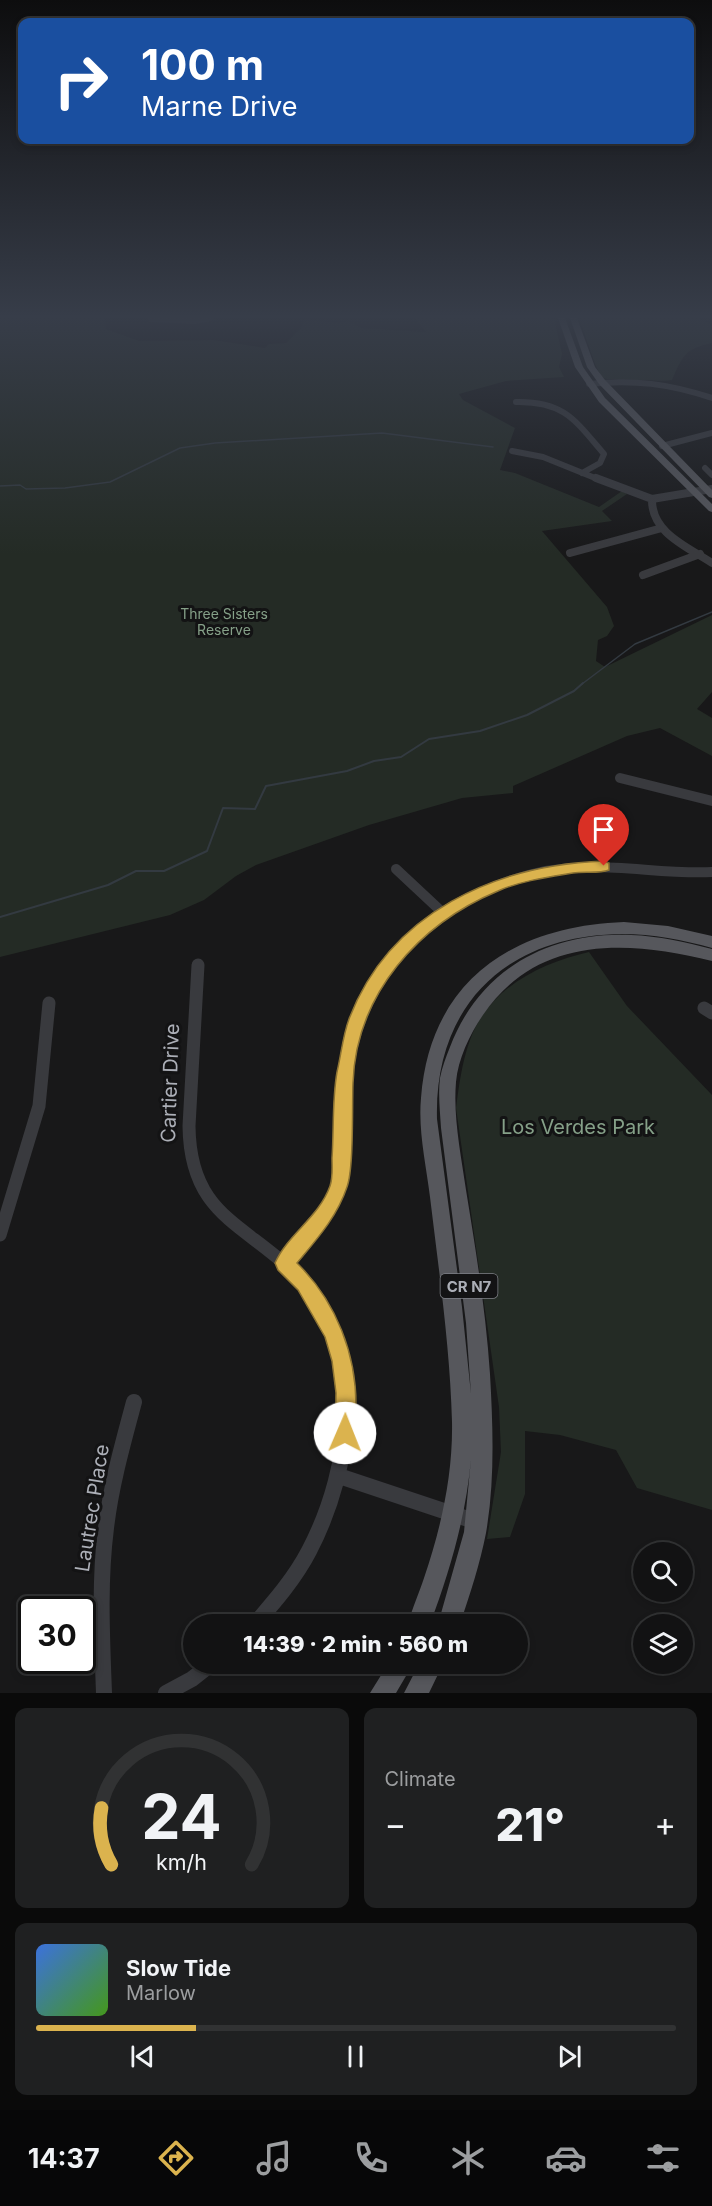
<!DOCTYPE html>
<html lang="en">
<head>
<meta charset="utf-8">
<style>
  body { margin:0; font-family:Inter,sans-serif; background:#1f2021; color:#f1f3f6; height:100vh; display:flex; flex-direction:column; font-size:22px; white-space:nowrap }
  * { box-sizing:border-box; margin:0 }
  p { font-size:20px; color:#9c9ea0 }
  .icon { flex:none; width:33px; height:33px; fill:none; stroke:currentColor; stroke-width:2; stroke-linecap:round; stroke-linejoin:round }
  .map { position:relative; height:1693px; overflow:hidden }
  .details { display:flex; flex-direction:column; gap:15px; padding:15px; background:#0a0a0a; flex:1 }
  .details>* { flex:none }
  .guide { position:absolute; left:18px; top:18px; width:676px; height:126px; border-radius:12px; box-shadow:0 3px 9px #0003,0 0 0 2px #313233; background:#1a4fa0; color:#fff; overflow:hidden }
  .tools { position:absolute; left:633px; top:1542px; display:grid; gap:12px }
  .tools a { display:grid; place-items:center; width:60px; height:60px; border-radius:50%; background:#121213; box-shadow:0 3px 9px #0003,0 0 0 2px #313233; font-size:30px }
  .speed { position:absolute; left:18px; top:1596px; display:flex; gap:12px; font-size:30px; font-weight:700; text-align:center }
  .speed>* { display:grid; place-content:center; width:78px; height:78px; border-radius:50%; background:#121213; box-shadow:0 3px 9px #0003,0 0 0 2px #313233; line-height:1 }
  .speed .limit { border:3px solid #111; border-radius:9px; background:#fff; color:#111 }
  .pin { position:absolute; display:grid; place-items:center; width:51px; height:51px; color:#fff; margin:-62px -26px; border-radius:50% 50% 50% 0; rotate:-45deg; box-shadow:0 0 6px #0007 }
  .pin .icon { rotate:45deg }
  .me { position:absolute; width:66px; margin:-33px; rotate:1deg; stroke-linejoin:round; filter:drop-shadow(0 0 4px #0008) }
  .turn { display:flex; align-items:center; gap:21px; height:126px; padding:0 24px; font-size:27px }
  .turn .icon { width:78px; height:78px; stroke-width:2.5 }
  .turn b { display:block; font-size:42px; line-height:51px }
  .big { font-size:45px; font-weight:800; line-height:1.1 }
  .details .card { flex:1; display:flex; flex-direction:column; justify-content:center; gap:9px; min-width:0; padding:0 21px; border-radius:12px; background:#1f2021 }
  .details .dial { align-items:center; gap:0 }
  .dial svg { height:156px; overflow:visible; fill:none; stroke:#313233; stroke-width:7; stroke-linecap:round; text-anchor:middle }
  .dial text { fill:#f1f3f6; stroke:none }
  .song { display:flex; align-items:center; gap:18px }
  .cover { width:72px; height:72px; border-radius:9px; background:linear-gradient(135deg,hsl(220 70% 55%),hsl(100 70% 35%)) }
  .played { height:6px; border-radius:3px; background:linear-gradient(90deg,#dbb34e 25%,#313233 25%) }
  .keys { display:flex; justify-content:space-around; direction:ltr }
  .heat { display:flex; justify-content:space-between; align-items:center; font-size:33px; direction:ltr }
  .details .tiles { flex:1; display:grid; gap:15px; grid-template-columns:1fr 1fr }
  .card:last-child { grid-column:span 2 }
  .trip { position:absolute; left:183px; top:1614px; width:345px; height:60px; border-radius:30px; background:#121213; box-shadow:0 3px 9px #0003,0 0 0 2px #313233; font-weight:800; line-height:60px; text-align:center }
  .tabs { display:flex; height:96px; justify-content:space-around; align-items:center; background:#070708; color:#9c9ea0 }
  .tabs .icon { width:42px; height:42px }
  .tabs .selected { color:#dbb34e }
  .tabs b { font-size:27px; color:#f1f3f6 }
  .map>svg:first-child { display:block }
  .green { fill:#242b25 }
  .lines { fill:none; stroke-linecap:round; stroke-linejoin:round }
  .stream-far1 { stroke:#333a41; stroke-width:1.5 }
  .stream { stroke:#333a41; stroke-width:2 }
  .minor-far4 { stroke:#393a3e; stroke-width:6 }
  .minor-far3 { stroke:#393a3e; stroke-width:8 }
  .minor-far2 { stroke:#393a3e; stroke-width:10 }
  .minor-far1 { stroke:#393a3e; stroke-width:13 }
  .minor { stroke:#393a3e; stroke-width:16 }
  .major { fill:#56575c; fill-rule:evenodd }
  .route { fill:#dbb34e; stroke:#8e7433; stroke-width:1.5 }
  .labels { text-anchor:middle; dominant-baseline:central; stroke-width:6; stroke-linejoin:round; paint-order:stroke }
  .far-park-label { font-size:14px; fill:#85a088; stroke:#131314 }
  .shield { fill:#131314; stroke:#7e8086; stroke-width:1.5 }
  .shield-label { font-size:15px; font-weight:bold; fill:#acafb7 }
  .near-street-label { font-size:20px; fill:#acafb7; stroke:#131314 }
  .near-park-label { font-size:20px; fill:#85a088; stroke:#131314 }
</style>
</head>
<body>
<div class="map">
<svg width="712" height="1693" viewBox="0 0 712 1693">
  <rect width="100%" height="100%" fill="#181819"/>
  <path class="green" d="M0,318H105L106,329L139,341L214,340L265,348L269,344L286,343L301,328L305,319L338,323L348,321L361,328L426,332L414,318H554L562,354L559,367L564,377L506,381L459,394L463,400L515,428L500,470L515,473L599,507L622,491L627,494L602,511L612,521L542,531L607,607L614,626L607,636L598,640L596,661L605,667L712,615V692L697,709L712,718V756L660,728L627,736L513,786V793L462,798L369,825L256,865L236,876L204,900L170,915L0,957Z
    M579,318H698L712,325V343C685,349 683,355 672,380C666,382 619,379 607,379L602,378L595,364Z
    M589,952L627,1006L712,1095V1510L637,1488L616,1450L560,1435L525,1431V1494L510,1537L487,1539L501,1452L499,1407L456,1108C459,1085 462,1062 470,1040C488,989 540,963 589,952Z"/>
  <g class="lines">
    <path class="stream-far1" d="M0,486L20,485L26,489L65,488L110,482L180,448L215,443L382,433L493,447
      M582,684L635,644L712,612"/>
    <path class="stream" d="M0,917L108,885L136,871H164L207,851L223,808L255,809L266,786L347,771L374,761L401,757L429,739L480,731L527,715L574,691L583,683"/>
    <path class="minor-far4" d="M151,319L195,321L211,318
      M589,384C633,379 670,384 712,398
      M516,402C564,401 575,420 604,454L600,463L582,473
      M662,446L712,433
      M512,451L543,457L600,480
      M705,468L712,475"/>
    <path class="minor-far3" d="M596,478L652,499L712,489
      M652,499C651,533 688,547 712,563
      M570,553L662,528
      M643,575L700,554"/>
    <path class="minor-far2" d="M620,778L712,801
      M396,869L442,912
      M408,944C455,896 526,866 593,867C633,867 672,874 712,872"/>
    <path class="minor-far1" d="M198,965L189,1126C190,1214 242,1222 296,1274
      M704,1008L712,1013
      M0,1235L39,1106L49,1003
      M285,1263C301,1244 323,1226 333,1202C346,1175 344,1142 344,1112C344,1047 363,990 409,943"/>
    <path class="minor" d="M339,1476L477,1522
      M255,1624C275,1601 295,1578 309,1551C353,1467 368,1345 295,1273
      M104,1693C102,1638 99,1583 106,1528C111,1485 123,1443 134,1402
      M166,1693L192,1679L211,1664"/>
    <path class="major" d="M558,318H565L583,367L605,398L712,504V512L709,511L599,402L575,367Z
      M570,318H577L595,367L605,380L712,490V498L709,497L599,384L587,367Z
      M624,922L668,926L712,936V948C683,940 653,934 622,934C509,935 434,1003 437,1119L462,1307L471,1394L466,1323L441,1128C440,1111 438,1094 440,1078C442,1067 446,1057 450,1047C479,970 549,931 631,935C659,936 685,942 712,949V961C628,940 537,935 483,1015C470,1034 458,1059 456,1082C453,1117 461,1155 466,1190C476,1251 486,1313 490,1374C493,1427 495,1481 486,1533C480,1564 470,1594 460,1624H438L464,1532L471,1459C466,1516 450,1571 430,1624H408C412,1609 419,1593 424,1578C441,1528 453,1475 452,1422C450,1347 439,1272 430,1197C426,1164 418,1131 421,1098C430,980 514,926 624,922Z
      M388,1664H413L396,1693H370Z
      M419,1664H443L429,1693H404Z"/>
  </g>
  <linearGradient id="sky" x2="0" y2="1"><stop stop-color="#0d0d0e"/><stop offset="0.57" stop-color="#373d49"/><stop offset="1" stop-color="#373d49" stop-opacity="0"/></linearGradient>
  <rect width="712" height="555" fill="url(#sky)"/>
  <path class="route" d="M604,861L609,863V870C598,874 585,871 573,873C549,877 520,881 498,891C419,924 356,994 353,1083C352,1106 354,1168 347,1187C337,1217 317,1239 297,1263C336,1301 357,1355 356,1409C356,1420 357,1430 353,1440L345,1443L338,1440L335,1433L336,1393L332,1361L325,1337L298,1290L278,1270L275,1263C288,1234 319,1217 330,1186C333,1178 332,1167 332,1158C334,1130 332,1100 337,1072C341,1055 343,1035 349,1019C390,912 496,865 604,861Z"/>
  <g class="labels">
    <g class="far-park-label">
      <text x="224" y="613">Three Sisters<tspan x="224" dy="16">Reserve</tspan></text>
    </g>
    <rect class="shield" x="440.5" y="1274" width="57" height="24" rx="4.5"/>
    <g class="shield-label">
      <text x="469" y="1286">CR N7</text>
    </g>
    <g class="near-street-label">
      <text transform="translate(170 1083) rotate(-88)">Cartier Drive</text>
      <text transform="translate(92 1508) rotate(-81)">Lautrec Place</text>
    </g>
    <g class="near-park-label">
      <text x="578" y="1127">Los Verdes Park</text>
    </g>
  </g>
</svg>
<div class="tools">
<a><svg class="icon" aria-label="search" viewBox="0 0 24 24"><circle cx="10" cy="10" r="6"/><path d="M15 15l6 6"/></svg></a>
<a><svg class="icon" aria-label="layers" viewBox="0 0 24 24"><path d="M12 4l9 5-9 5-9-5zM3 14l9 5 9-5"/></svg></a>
</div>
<div class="speed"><div class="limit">30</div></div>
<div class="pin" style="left:604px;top:866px;background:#d93025"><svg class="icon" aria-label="arrive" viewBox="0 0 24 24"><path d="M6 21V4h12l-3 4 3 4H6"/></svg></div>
<svg class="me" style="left:345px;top:1433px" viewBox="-20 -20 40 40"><circle r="19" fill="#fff"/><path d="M0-13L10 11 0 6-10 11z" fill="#dbb34e"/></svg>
<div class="trip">14:39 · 2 min · 560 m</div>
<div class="guide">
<div class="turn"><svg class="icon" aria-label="right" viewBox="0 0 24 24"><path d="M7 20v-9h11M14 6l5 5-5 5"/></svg><div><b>100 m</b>Marne Drive</div></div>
</div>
</div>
<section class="details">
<div class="tiles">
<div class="card dial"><svg viewBox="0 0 100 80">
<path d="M14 69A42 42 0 1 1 86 69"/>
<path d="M14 69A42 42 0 0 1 9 40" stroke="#dbb34e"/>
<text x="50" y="56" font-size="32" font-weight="700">24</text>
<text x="50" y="72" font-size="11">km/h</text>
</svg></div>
<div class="card"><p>Climate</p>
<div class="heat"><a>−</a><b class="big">21°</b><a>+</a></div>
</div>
<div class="card">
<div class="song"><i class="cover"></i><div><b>Slow Tide</b><p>Marlow</p></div></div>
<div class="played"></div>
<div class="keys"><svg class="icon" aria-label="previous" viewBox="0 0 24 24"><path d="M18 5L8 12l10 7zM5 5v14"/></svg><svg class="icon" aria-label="pause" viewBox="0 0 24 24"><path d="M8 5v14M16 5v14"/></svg><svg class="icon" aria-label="next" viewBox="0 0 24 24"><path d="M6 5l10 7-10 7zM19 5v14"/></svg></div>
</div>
</div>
</section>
<nav class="tabs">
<b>14:37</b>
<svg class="icon selected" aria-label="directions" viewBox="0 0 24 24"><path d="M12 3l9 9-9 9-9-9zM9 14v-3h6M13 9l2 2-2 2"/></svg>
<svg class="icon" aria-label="music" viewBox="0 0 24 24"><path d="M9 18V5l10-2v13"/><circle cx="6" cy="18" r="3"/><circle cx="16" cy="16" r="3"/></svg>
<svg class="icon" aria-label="phone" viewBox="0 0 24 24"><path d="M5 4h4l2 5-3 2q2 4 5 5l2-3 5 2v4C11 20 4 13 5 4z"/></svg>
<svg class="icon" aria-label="climate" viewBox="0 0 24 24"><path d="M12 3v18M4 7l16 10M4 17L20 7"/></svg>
<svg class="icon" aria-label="car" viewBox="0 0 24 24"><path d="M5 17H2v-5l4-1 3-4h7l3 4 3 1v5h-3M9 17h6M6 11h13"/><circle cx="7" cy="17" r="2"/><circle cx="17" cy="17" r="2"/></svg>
<svg class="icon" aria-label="filters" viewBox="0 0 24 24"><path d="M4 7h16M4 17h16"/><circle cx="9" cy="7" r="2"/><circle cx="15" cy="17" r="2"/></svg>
</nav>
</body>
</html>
